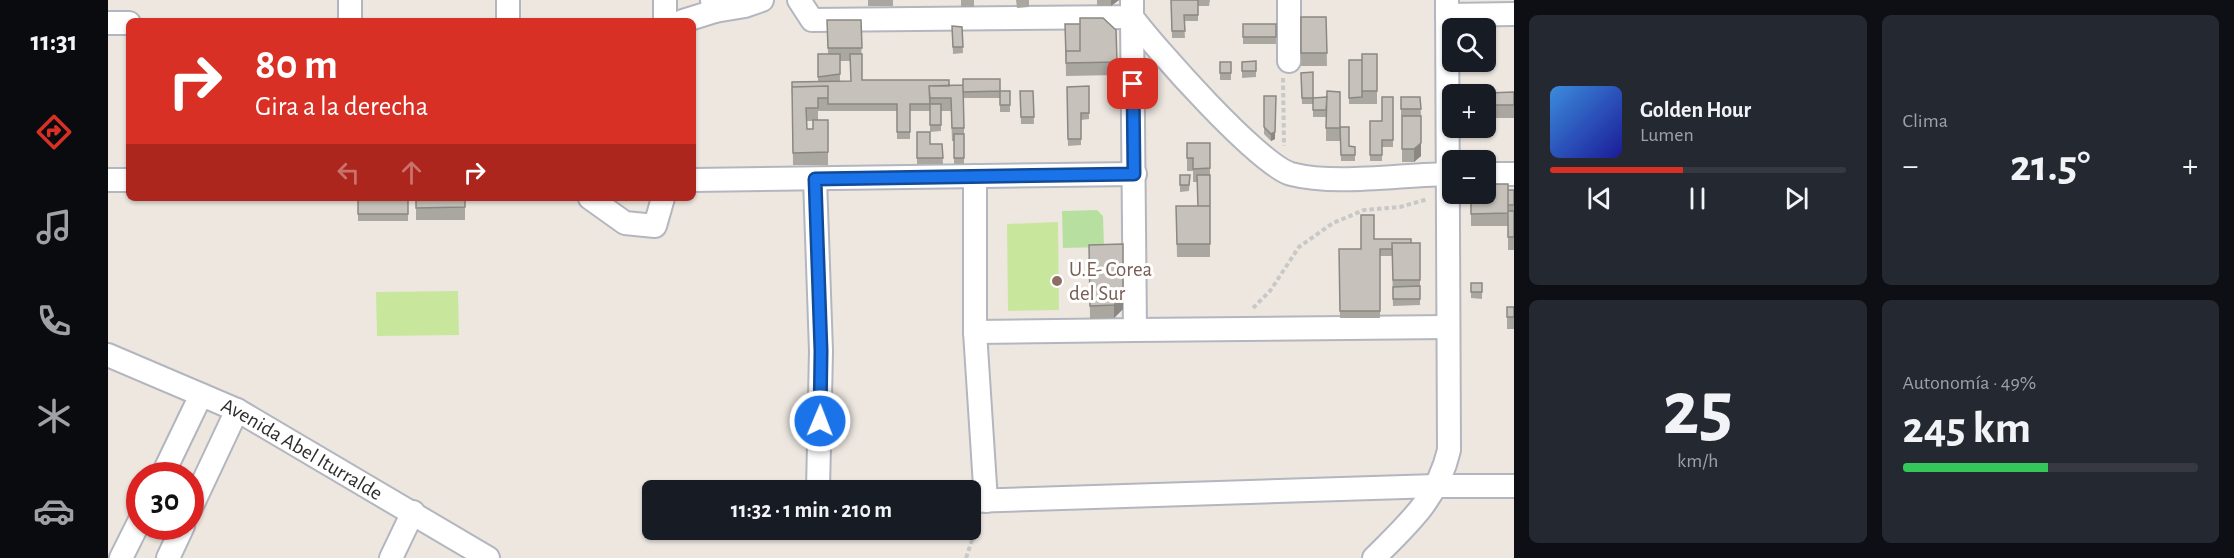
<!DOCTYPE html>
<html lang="es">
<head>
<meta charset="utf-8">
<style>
  body { margin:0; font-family:"Alegreya Sans",sans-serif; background:#242831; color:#f1f3f6; height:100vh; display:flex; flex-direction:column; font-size:22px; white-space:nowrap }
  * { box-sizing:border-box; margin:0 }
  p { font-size:20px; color:#9ea1a6 }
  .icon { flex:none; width:33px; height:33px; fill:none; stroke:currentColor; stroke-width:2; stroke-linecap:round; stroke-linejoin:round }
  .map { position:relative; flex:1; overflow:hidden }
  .panel { display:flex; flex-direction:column; gap:15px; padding:15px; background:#0d0f14; width:720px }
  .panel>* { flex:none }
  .hud { position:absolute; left:18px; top:18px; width:570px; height:183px; border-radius:9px; box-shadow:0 2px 4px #0004; background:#d93025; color:#fff; overflow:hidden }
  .fabs { position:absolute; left:1334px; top:18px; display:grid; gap:12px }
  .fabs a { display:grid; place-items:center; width:54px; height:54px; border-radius:9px; background:#171b24; box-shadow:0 2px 4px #0004; font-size:30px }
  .speed { position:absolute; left:18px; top:462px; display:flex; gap:12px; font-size:30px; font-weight:700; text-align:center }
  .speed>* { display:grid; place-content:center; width:78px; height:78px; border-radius:50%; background:#171b24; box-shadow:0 2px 4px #0004; line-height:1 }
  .speed .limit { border:9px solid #d22; background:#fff; color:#111 }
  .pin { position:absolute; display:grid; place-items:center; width:51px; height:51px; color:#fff; margin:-26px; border-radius:12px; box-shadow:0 3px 9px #0006 }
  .me { position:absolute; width:66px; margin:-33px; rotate:1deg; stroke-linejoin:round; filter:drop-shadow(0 0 4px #0008) }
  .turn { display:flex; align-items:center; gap:21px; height:126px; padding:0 30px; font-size:27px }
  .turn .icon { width:78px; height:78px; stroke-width:2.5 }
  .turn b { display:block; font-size:42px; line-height:51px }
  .lanes { display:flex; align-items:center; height:57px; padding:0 30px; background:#0003; justify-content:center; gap:30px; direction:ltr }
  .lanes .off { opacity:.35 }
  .big { font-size:45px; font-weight:700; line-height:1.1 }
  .panel .tile { flex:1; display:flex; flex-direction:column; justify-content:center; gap:9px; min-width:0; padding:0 21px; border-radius:9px; background:#242831 }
  .panel .dial { align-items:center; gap:0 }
  .dial b { font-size:78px; line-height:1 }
  .song { display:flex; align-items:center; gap:18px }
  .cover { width:72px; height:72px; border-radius:9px; background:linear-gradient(135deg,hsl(210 70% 55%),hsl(240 70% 35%)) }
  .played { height:6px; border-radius:3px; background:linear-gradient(90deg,#d93025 45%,#363941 45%) }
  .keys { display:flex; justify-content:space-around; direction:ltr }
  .heat { display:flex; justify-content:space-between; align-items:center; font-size:33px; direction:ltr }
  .charge { height:9px; border-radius:4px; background:linear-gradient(90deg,#34c759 49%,#363941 0) }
  .panel .tiles { flex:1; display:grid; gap:15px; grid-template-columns:repeat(2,1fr) }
  .trip { position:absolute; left:534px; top:480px; width:339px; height:60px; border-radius:9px; background:#171b24; box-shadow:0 2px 4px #0004; font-weight:700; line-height:60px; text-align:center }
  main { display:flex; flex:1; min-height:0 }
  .menu { display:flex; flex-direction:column; width:108px; justify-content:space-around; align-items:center; background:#090b0e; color:#9ea1a6 }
  .menu .icon { width:42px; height:42px }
  .menu .current { color:#d93025 }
  .menu b { font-size:27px; color:#f1f3f6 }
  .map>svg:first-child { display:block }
  .grass { fill:#b7e0a0 }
  .pitch { fill:#c8e79d }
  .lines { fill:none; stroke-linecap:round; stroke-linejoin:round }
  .minor-casing { stroke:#b3b6bf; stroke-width:26 }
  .path { stroke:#c8c8c8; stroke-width:4; stroke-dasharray:4.5 3; stroke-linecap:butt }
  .minor { stroke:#fff; stroke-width:22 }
  .wall { fill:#aaa7a1; fill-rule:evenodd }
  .shaded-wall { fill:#8b8883 }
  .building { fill:#c6c2bb; stroke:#8b8883; stroke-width:1.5 }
  .route-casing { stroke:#114b97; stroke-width:15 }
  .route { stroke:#1a73e8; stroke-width:10 }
  .education-dot { fill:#8d6e63; stroke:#fff; stroke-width:2 }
  .labels { text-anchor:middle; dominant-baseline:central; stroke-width:6; stroke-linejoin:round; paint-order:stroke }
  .education-label { font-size:21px; fill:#785e54; stroke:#fff; text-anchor:start }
  .street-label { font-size:21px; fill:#2d2d2d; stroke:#fff }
</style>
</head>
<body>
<main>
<nav class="menu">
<b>11:31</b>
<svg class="icon current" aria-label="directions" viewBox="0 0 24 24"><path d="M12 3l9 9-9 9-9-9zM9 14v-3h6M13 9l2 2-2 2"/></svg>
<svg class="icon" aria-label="music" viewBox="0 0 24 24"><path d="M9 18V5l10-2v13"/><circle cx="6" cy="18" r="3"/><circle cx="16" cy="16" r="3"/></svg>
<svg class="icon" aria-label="phone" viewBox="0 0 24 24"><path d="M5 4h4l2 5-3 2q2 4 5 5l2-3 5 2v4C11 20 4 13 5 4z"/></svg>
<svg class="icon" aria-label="climate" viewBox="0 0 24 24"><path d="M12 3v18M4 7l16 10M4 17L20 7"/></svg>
<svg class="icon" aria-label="car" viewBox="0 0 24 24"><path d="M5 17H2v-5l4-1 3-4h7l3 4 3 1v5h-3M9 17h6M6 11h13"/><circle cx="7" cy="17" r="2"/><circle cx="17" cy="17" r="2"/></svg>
</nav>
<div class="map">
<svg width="1406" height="558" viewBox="0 0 1406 558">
  <rect width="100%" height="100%" fill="#ede7e0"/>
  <path class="grass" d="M989,210L995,216L996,247L955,248L954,211Z"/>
  <path class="pitch" d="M950,222L951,310L900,311L899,224Z
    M350,291L351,335L269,336L268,292Z"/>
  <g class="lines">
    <defs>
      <g id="minor">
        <path d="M242,0V21"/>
        <path d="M400,0V21"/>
        <path d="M604,0L607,11L637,6L654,0"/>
        <path d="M691,0L704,20L1024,17V0"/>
        <path d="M1339,15L1406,14"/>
        <path d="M1024,17C1047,48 1151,165 1183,174C1229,186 1295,174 1344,174"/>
        <path d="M557,21V0"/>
        <path d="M575,21L607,11"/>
        <path d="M0,23H21"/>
        <path d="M1181,61V0"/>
        <path d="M1377,174H1406"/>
        <path d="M867,176V332L878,501"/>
        <path d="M707,179L713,351L710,490"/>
        <path d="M0,180H21"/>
        <path d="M585,180L1027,174"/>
        <path d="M482,198L517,223L547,226L555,198"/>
        <path d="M1027,330L1340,327"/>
        <path d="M867,332L1027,330L1024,17"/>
        <path id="s1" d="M0,355L129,410L380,558"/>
        <path d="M54,476L93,395"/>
        <path d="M862,501L1328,486H1406"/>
        <path d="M82,510L129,410"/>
        <path d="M13,558L32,520"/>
        <path d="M60,558L75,526"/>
        <path d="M283,558L305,512"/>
        <path d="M1266,558C1300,524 1330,498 1341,450L1339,0"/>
      </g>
    </defs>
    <use href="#minor" class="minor-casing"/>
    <path class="path" d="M1175,78L1176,146
      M1145,308L1162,291L1191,247L1225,223L1256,210L1292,207L1320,199
      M858,558L870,522"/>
    <use href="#minor" class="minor"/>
  </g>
  <path class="wall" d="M760,0H785V6H760Z
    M853,0H866V7H853Z
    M908,0H921V7L909,8Z
    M989,0H1011L1003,6H989Z
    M1063,0H1102L1101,6H1090V21H1076L1077,38H1064Z
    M1193,17H1218L1219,66H1193Z
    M719,20H753L754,80L841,86L892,91H902V112H892V98H856V164H846V141H844L843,111H833V131L822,132V111H802V139H789V111H710V120H720V165H685L684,82L710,81V54H720ZM732,61H742L743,81H732ZM699,121H705V129H699Z
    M957,24L1008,30L1009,75L958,76Z
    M1135,24H1168V44H1135Z
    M844,26L854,27L855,53L845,54Z
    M1269,54V104H1241V60H1254Z
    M1148,61V77L1134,78V62Z
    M1112,62H1123V80H1112Z
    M1193,73L1205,98L1219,97L1232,92V141H1218V117H1205V104H1194Z
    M981,86V119L973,120V145L960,146L959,87Z
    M912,91H925L926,124H913Z
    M1406,92V118H1380V93Z
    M1156,96H1168L1167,139L1163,141L1156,134Z
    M1285,97V147H1274V161H1262V121H1274Z
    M1293,97H1312L1313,116H1293Z
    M1294,116L1313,156L1306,162H1294Z
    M1232,127L1241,146L1247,147V161H1233Z
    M809,132L822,144H834L835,164H809Z
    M1079,143H1102V257H1069L1068,206H1090L1089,182H1085V171H1079Z
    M1072,175H1082L1081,191L1072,192Z
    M1406,190V250H1400V211V226H1363V194L1400,192Z
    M250,198H300V221H250Z
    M308,198H357V220H308Z
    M1266,239L1303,243H1312V305L1285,306L1284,256H1272V318H1232L1231,249H1253Z
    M981,245L1015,309L1006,318L982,319Z
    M1363,283H1374V299L1363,298Z
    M1399,307H1406V329H1399Z"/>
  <path class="shaded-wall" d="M1003,0H1011L1003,6Z
    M1167,132V139L1163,141V134Z
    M1313,143V156L1306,162V149Z
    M1015,296V309L1006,318V305Z"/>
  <path class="building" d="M1063,0H1090V15H1076L1077,31H1064Z
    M1193,17H1218L1219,53H1193Z
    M972,18H995L1008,30L1009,62L958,63V51H972Z
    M719,20H753L754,48H720Z
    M957,24H972V51H958V57Z
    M1135,24H1168V37H1135Z
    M844,26L854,27L855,47H845Z
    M710,54H732V74L710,77Z
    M742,54H754V80H841V86H821L822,104H833V125H822V104H802V132H789V104H720V86L684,87V93V82L743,81Z
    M1254,54H1269V91H1254Z
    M1241,60H1254V97L1241,98Z
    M1148,61V71H1134V62Z
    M1112,62H1123V73H1112Z
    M1205,72V98L1219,97L1218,110H1205V98H1194L1193,73Z
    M855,79H892V91H902V105H892V91L855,92Z
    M855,85L856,128H844L843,98H822L821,86Z
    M720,86V98H710V108H698L699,129H705V120H720V152L685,153L684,87Z
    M981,86V113H973V139H960L959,87Z
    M912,91H925L926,117H913Z
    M1219,91L1232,92V128H1218Z
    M1406,92V105H1380V93Z
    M1156,96H1168L1167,132L1163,134L1156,127Z
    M1274,97H1285V140H1274V155H1262V121H1274Z
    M1293,97H1312L1313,109H1293Z
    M1294,116H1313V143L1306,149H1294Z
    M1232,127H1241V146L1247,147V155H1233Z
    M809,132H822V144H834L835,158H809Z
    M846,134H856V158H846Z
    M1079,143H1102V168L1085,169V158H1079Z
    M1072,175H1082L1081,185H1072Z
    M1089,175H1102V206H1090Z
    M1377,184H1400V213L1363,214V194H1377Z
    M1400,190H1406V205H1400Z
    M250,198H300V214H250Z
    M308,198H357V207L308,208Z
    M1068,206H1102V244H1069Z
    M1400,211H1406V237H1400Z
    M1253,215H1266V239H1303V243H1284V249H1272V311H1232L1231,249H1253Z
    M1284,243H1312V280H1285Z
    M1015,244V296L1006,305L982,306L981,245Z
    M1363,283H1374V292H1363Z
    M1312,286V299H1285V287Z
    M1399,307H1406V317H1399Z"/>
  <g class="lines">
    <defs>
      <path id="route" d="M712,421L713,351L707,179L1026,174L1025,84"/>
    </defs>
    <use href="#route" class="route-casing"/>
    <use href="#route" class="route"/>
  </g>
  <circle class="education-dot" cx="949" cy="281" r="6"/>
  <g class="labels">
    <g class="education-label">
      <text x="961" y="269">U.E- Corea<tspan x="961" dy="24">del Sur</tspan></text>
    </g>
    <g class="street-label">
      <text stroke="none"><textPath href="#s1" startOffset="216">Avenida Abel Iturralde</textPath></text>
    </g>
  </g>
</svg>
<div class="fabs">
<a><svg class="icon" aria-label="search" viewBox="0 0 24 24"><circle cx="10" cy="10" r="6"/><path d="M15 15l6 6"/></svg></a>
<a>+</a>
<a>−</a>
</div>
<div class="speed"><div class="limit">30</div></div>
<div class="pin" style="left:1025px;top:84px;background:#d93025"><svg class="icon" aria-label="arrive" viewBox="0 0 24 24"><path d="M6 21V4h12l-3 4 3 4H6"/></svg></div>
<svg class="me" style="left:712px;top:421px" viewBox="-20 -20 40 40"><circle r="17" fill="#1a73e8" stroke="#fff" stroke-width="3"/><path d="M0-11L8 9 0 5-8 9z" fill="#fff"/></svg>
<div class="trip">11:32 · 1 min · 210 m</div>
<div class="hud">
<div class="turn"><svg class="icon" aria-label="right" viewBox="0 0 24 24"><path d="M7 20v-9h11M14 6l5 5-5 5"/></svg><div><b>80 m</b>Gira a la derecha</div></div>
<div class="lanes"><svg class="icon off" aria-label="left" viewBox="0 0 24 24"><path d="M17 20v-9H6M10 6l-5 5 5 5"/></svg><svg class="icon off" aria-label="ahead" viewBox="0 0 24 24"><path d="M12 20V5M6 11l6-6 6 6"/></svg><svg class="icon" aria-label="right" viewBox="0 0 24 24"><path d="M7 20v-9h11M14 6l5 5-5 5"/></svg></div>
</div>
</div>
<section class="panel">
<div class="tiles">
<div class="tile">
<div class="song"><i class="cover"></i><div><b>Golden Hour</b><p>Lumen</p></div></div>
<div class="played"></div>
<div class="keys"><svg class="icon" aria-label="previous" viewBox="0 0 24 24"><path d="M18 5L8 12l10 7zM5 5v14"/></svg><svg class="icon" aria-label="pause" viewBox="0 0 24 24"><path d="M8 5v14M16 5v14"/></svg><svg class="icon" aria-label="next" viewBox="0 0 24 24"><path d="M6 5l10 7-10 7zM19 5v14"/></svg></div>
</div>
<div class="tile"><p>Clima</p>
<div class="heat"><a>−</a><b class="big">21.5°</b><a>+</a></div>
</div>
<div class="tile dial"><b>25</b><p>km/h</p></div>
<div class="tile"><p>Autonomía · 49%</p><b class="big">245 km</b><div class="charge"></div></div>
</div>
</section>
</main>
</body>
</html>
